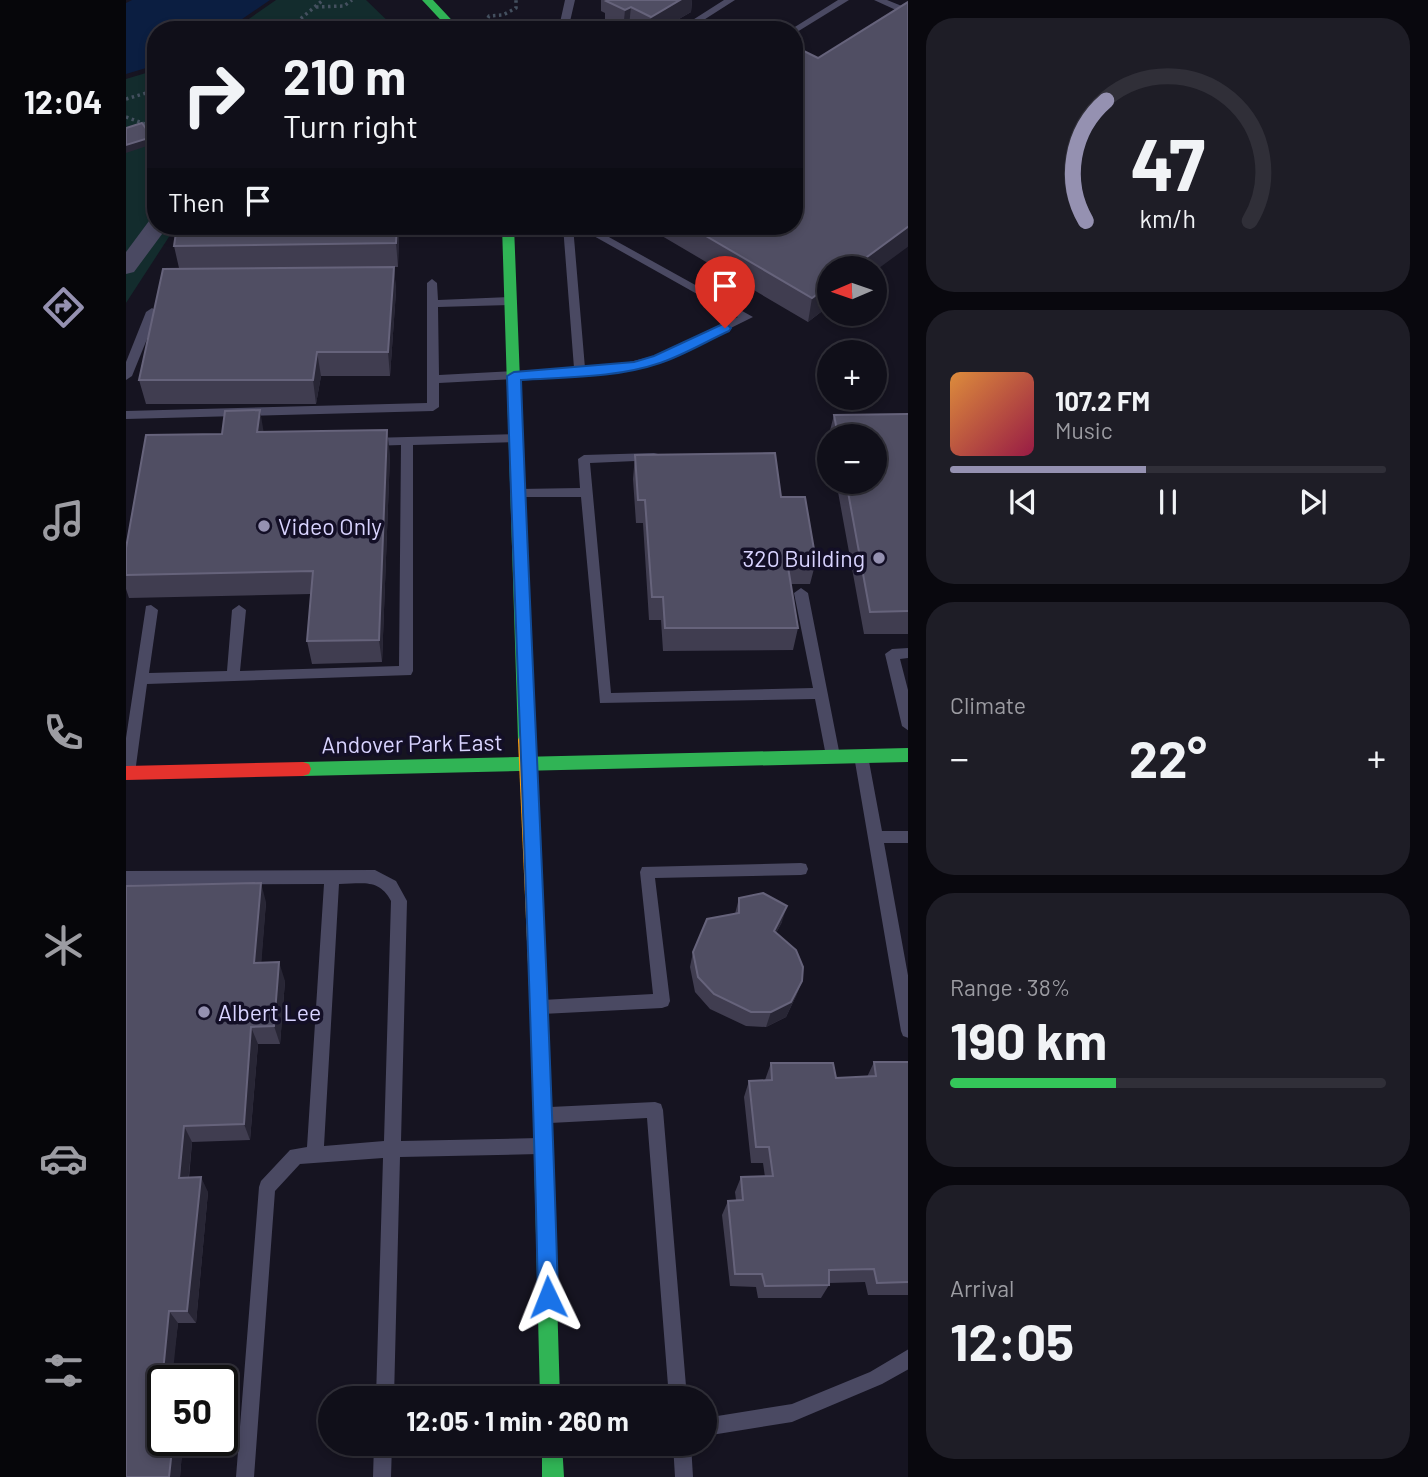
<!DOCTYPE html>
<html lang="en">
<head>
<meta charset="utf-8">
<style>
  body { margin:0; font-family:Barlow,sans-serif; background:#1e1d26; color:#f1f3f6; height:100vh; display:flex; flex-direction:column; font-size:26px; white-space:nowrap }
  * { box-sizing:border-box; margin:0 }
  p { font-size:23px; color:#9c9ca2 }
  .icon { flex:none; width:38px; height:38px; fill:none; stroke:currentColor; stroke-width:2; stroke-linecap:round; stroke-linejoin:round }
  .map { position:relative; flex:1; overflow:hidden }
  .panel { display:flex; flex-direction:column; gap:18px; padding:18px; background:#09080e; width:520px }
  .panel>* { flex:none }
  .guide { position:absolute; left:21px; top:21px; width:656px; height:214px; border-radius:28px; box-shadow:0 4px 10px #0003,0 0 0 2px #302f38; background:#100f19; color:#f1f3f6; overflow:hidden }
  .needle { width:46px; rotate:268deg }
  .controls { position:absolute; left:691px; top:256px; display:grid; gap:14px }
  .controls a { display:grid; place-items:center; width:70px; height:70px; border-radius:50%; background:#100f19; box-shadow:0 4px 10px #0003,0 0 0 2px #302f38; font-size:35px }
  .speed { position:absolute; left:21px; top:1365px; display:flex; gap:14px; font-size:35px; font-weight:700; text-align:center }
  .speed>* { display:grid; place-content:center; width:91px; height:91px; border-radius:50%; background:#100f19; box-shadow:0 4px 10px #0003,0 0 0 2px #302f38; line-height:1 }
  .speed .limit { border:4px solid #111; border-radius:10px; background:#fff; color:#111 }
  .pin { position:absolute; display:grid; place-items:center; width:60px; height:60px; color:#fff; margin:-72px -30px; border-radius:50% 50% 50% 0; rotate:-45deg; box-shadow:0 0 7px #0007 }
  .pin .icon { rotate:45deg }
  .me { position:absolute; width:77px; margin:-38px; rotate:358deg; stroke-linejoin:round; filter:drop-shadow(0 0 5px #0008) }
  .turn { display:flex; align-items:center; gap:24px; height:147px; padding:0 21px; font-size:32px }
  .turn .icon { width:91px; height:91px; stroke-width:2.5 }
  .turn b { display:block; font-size:49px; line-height:60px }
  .then { display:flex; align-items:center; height:66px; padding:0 21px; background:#0003; gap:14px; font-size:26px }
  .big { font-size:52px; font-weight:700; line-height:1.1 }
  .panel .widget { flex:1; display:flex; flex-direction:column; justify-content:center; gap:10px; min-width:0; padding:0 24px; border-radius:28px; background:#1e1d26 }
  .panel .dial { align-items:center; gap:0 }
  .dial svg { height:182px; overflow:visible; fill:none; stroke:#302f38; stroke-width:7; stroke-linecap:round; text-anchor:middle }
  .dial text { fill:#f1f3f6; stroke:none }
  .song { display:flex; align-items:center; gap:21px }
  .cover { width:84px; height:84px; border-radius:10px; background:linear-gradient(135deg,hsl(30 70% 55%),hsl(340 70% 35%)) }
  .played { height:7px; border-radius:4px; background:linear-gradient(90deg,#9591b1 45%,#302f38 45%) }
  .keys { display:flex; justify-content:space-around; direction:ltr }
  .heat { display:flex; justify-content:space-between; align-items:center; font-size:38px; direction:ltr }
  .charge { height:10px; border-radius:5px; background:linear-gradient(90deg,#34c759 38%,#302f38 0) }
  .trip { position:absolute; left:192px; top:1386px; width:399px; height:70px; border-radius:35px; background:#100f19; box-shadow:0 4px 10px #0003,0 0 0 2px #302f38; font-weight:700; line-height:70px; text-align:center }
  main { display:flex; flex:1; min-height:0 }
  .dock { display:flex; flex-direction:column; width:126px; justify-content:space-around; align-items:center; background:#06060a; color:#9c9ca2 }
  .dock .icon { width:49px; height:49px }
  .dock .current { color:#9591b1 }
  .dock b { font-size:32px; color:#f1f3f6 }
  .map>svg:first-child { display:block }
  .green { fill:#132c2d }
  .water { fill:#0b1e41 }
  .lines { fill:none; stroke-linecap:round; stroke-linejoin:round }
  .path { stroke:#44505f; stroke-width:3.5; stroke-dasharray:2.5 3.5; stroke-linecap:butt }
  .lane { fill:#4a4962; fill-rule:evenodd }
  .street { fill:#4a4962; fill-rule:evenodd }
  .fast { fill:#30b455; fill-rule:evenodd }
  .slow { fill:#ff9f0a; fill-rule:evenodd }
  .jam { fill:#e5322d; fill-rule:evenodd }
  .wall { fill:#403d50 }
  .shaded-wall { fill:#282635 }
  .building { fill:#504e63; stroke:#66637b; stroke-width:2 }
  .route { fill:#1a73e8; stroke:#114b97; stroke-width:2 }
  .poi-dot { fill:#9591b1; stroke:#130f26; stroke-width:2.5 }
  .labels { text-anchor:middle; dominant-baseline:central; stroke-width:7; stroke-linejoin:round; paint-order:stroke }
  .poi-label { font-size:23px; fill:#d9d4ff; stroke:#130f26; text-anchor:start }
  .street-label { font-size:23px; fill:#d9d4ff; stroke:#130f26 }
</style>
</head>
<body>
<main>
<nav class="dock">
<b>12:04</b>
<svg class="icon current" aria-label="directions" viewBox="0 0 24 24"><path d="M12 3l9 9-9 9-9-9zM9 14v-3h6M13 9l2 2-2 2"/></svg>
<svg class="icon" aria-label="music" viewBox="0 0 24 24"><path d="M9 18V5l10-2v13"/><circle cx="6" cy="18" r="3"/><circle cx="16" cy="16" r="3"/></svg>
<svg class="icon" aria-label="phone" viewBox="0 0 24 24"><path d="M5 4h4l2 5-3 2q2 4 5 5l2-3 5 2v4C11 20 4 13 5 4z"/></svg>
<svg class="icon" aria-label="climate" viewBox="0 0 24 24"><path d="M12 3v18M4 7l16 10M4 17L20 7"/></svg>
<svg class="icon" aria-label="car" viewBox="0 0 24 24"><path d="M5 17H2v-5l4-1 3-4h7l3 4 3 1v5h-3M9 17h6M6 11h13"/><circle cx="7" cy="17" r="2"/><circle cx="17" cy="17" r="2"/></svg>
<svg class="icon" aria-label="filters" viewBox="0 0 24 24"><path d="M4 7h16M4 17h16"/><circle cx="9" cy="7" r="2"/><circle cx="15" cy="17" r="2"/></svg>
</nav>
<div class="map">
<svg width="783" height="1477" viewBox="0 0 783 1477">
  <rect width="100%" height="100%" fill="#161421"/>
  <path class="green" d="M150,0H240L271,30H107Z
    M30,70V226H50L0,303V79Z"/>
  <path class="water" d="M6,0H144L100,30H30V65L0,74V3Z"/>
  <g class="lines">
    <path class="path" d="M190,7L218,6L226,0
      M359,23L363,16L377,15L390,8V0
      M161,30L197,0
      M0,99L30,90
      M0,117L30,128"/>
    <path class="lane" d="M439,0H449L442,30H397L423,24L433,27Z
      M598,0H609L562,30H551Z
      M712,0H723L671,32L664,30Z
      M748,0H761L783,9V16Z
      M437,226H447L459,368L487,366L528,356L612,317L450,226H463L627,317L536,362L487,374L313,383V407L307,411L0,419V411L301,403V283L306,279L311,283L312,300L385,297L391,301L385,305L312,307L313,375L448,368Z
      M26,308L32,312L6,376L0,380V362L20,312Z
      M390,434L396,438L390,442L287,445V671L285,675L21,684L9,773L7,777L0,778V738L20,606L25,605L32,610L23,673L101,671L106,610L113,605L120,610L114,671L273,666L275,445L244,446L238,442L244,438Z
      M528,453L532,454L534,457L532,460L464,463L485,693L687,688L668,593L675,588L682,593L714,756L712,760H702L700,756L689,699L474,703L455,497H393L387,493L393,489L454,488L452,459L458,455Z
      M783,648V658L774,659L783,694V731L776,726L759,654L766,649Z
      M735,750L740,752L742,756L756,831H783V843H758L783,981V1038L777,1036L775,1031L728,756L730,752Z
      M675,863L680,864L682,869L680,874L675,875L529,878L544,1001L542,1006L536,1008L416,1014L410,1012L408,1007L410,1002L416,1000L527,994L514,872L516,867Z
      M249,870L270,881L281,901L275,1141L413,1138L419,1140L421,1146L419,1152L413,1154L274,1157L268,1398H250L257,1158L174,1164L149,1191L128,1477H110L133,1187L135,1181L164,1150L181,1147L198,884L0,885V871ZM213,884C236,884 253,878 265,901L258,1141L198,1146Z
      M529,1102L535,1104L537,1110L561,1398H543L521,1118L424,1123L418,1121L416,1115L418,1109L424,1107Z
      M783,1349V1369L756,1384L666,1422L579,1436V1418L666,1404L744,1372Z
      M248,1444H266L265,1477H247Z
      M547,1444H565L567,1477H549Z"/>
    <path class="street" d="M30,220V226H42L8,272L0,274V252L23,221Z"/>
    <path class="fast" d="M296,0H307L335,30H324Z
      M376,226H388L408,740L406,745H394L392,740Z
      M783,748V762L177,776L171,774L169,769L171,764L177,762Z
      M414,1023L420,1025L423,1031L434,1398H414L405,1031L408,1025Z
      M416,1444H436L438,1477H416Z"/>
    <path class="slow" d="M400,734L406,735L408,740L423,1031L420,1037L414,1039L408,1037L405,1031L392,740L394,735Z"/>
    <path class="jam" d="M177,762L183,764L185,769L183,774L177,776L0,780V766Z"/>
  </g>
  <path class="wall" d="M475,0H566L565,12L534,30H510L503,26L497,30L479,21V13L475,11Z
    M51,226H273L272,267H268L270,291L264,376H195L190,404H20L13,380L53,268L48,246Z
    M519,226H668L704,268V305L682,322Z
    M783,414V634H738L710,481H749V436H704V446L702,438L708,415Z
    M138,432L264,454L256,662L186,664L181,641L185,594L3,598L0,589V548L96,434Z
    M509,455L655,497L690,561L684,584H665L672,628L667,650L537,651L535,620H523L517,523H510L507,479Z
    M0,886L140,902L135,962L159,981L154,1044H132L124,1140L66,1142L63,1178L82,1192L70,1323H52L37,1440H57L54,1477H0Z
    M613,898L656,922L650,933L676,981L670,996L660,1017L640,1027L620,1026L584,1009L569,992L564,967L567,952L609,914Z
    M748,1062H783V1295H742L739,1282L703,1283V1285L695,1298H632L630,1287L604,1286L596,1215L602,1201L610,1200L609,1192L615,1177H639L637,1163H625L618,1097L623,1081L639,1080L645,1063L710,1078L741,1077Z"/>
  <path class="shaded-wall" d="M554,0H566L565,12L534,30H524L525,17Z
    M505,7L503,26L497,30L499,10Z
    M26,137L27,144L0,153V145Z
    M271,226H273L272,267L270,243Z
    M783,226V246L749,271V268H726Z
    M268,267L270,291L264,376L262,352Z
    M704,285V305L682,322L686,298Z
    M191,352L195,376L190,404L187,380Z
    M134,410L138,434L131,432Z
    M261,430L264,454L256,662L253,640Z
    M135,883L140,902L134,981L128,963Z
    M661,906L656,922L643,946L648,931Z
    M153,962L159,981L154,1044L148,1026Z
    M676,981L670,996L660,1017L640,1027L645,1012Z
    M125,1027L132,1044L124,1140L118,1124Z
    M58,1126L66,1142L61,1193L53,1178Z
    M75,1177L82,1192L70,1323L61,1311Z
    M43,1311L52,1323L46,1381H37V1428L32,1423Z
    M47,1440H57L54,1477H43Z"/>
  <path class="building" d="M482,0H554L525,17L505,7L499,10L480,1Z
    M782,2L783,226L726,268H704V285L686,298L563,226H668V46L692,58Z
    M16,123L26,137L0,145V128Z
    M51,226H271L270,243L48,246Z
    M268,267L262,352H191L187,380H13L37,269Z
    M134,410L131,432L261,430L253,640L181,641L187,571L0,575V548L20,435L96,434L99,411Z
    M783,414V611L744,612L720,481H749V436H712L708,415Z
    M649,453L655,497H679L690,561H661L672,628H539L537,597H526L519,500H512L509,455Z
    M135,883L128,963L153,962L148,1026L125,1027L118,1124L58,1126L53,1178L75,1177L61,1311H43L32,1423H37V1440H47L43,1477H0V886Z
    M637,893L661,906L648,931L670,950L677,967L676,981L665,1002L645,1012H625L588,994L572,977L567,952L581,919L613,913V898Z
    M748,1062H783V1282L751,1283L748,1269L703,1270V1285L639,1286L636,1274H609L602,1201L617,1200L615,1177L647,1176L643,1147H630L623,1081L646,1080L645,1063H707L710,1078L750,1076Z"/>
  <path class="route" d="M599,323L605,328L603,331C581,341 558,355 534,363C490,378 441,377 395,380C406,686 424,992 432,1297L429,1305L422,1308L415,1305L412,1297C406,990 391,683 381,376L388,372L508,362L528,356Z"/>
  <g class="poi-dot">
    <circle cx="138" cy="526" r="7"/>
    <circle cx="753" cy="558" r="7"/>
    <circle cx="78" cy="1012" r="7"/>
  </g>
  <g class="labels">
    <g class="poi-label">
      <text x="152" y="526">Video Only</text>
      <text x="739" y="558" text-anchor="end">320 Building</text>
      <text x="92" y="1012">Albert Lee</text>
    </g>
    <g class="street-label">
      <text transform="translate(286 743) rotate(-1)">Andover Park East</text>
    </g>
  </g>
</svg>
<div class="controls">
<a><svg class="needle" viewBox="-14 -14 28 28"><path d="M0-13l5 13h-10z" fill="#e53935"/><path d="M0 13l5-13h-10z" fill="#9c9ca2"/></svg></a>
<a>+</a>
<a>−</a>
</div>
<div class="speed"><div class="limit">50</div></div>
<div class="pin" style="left:599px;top:328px;background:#d93025"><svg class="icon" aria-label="arrive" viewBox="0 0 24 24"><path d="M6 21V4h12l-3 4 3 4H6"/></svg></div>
<svg class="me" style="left:422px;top:1297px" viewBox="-20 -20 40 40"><path d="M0-17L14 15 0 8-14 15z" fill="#1a73e8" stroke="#fff" stroke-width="4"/></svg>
<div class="trip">12:05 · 1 min · 260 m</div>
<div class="guide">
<div class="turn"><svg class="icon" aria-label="right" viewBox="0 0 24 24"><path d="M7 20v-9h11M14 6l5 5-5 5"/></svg><div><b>210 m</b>Turn right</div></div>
<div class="then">Then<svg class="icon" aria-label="arrive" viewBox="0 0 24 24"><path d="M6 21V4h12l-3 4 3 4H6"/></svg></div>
</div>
</div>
<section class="panel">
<div class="widget dial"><svg viewBox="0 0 100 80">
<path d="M14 69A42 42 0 1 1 86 69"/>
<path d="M14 69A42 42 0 0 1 23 16" stroke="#9591b1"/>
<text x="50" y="56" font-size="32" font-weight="700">47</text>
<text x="50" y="72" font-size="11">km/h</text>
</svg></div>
<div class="widget">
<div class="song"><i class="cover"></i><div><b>107.2 FM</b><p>Music</p></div></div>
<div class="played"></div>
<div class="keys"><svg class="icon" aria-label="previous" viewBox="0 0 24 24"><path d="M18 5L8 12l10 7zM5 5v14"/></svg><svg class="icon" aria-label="pause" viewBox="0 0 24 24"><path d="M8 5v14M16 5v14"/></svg><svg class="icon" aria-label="next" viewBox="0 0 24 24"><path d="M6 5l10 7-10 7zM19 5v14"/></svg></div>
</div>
<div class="widget"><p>Climate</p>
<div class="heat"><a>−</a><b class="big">22°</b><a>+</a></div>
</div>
<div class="widget"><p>Range · 38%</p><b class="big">190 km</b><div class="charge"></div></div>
<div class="widget"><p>Arrival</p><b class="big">12:05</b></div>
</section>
</main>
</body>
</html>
